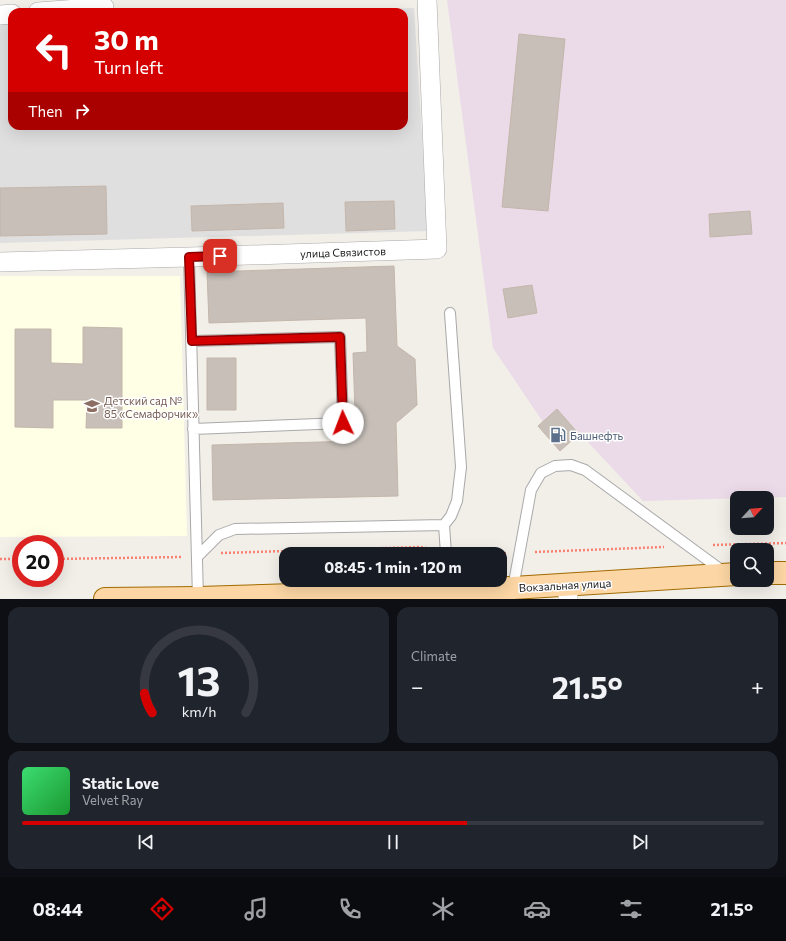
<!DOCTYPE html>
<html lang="en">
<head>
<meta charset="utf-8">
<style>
  body { margin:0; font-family:Commissioner,sans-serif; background:#20242c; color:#f1f3f6; height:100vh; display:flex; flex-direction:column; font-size:15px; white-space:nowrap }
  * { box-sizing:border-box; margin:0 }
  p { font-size:13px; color:#9ea1a6 }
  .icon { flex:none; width:22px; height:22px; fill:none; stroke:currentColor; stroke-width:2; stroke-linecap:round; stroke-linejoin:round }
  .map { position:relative; height:599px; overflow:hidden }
  .panel { display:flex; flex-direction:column; gap:8px; padding:8px; background:#0d0f14; flex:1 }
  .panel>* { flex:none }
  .banner { position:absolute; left:8px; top:8px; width:400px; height:122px; border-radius:12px; box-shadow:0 4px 16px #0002; background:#d40000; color:#fff; overflow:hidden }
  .needle { width:26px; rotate:64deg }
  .controls { position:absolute; left:730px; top:491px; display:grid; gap:8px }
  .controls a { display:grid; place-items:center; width:44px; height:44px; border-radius:8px; background:#171b24; box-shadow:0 4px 16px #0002; font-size:20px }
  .speed { position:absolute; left:12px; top:535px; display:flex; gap:8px; font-size:20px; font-weight:700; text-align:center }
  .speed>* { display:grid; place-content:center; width:52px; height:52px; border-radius:50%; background:#171b24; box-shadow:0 4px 16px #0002; line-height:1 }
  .speed .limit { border:6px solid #d22; background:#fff; color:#111 }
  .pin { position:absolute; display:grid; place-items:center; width:34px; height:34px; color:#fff; margin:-17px; border-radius:8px; box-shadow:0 2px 6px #0006 }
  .me { position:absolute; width:44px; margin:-22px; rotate:358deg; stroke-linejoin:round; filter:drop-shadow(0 0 3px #0008) }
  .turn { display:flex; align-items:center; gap:14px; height:84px; padding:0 20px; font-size:18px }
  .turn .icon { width:52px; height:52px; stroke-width:2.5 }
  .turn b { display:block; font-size:28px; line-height:34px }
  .then { display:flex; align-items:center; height:38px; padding:0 20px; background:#0003; gap:8px; font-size:15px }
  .big { font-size:30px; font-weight:700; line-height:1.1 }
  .panel .tile { flex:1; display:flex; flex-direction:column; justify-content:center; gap:6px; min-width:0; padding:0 14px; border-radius:12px; background:#20242c }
  .panel .dial { align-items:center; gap:0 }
  .dial svg { height:104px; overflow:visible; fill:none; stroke:#363941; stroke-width:7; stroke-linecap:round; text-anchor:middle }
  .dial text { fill:#f1f3f6; stroke:none }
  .song { display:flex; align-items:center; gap:12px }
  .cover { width:48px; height:48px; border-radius:6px; background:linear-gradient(135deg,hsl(140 70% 55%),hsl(130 70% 35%)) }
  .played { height:4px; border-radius:2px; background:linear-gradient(90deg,#d40000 60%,#363941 60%) }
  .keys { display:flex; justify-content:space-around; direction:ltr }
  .heat { display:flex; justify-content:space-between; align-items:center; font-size:22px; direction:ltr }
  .panel .tiles { flex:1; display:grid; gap:8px; grid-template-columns:1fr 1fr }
  .tile:last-child { grid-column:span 2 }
  .trip { position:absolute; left:279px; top:547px; width:228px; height:40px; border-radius:12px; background:#171b24; box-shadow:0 4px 16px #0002; font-weight:700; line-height:40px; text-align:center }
  .tab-bar { display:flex; height:64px; justify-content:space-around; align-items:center; background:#090b0e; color:#9ea1a6 }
  .tab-bar .icon { width:28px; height:28px }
  .tab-bar .selected { color:#d40000 }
  .tab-bar b { font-size:18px; color:#f1f3f6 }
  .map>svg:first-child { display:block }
  .residential { fill:#e0dfdf }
  .industrial { fill:#ebdbe8 }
  .education { fill:#ffffe5 }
  .building { fill:#c7bfb8; stroke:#c4b6ab }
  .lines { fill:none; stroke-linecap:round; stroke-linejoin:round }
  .lane-casing { stroke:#a9a9a9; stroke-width:12 }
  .street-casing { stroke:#a9a9a9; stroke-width:20 }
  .primary-casing { stroke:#a06b00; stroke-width:24 }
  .path { stroke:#fa8072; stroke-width:2.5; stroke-dasharray:2 2; stroke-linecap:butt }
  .lane { stroke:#fff; stroke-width:10 }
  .street { stroke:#fff; stroke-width:19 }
  .primary { stroke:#fcd6a4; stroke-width:22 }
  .route-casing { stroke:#8a0000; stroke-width:10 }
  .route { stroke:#d40000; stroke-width:7 }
  .labels { text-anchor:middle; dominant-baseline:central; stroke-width:3; stroke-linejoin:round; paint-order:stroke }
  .street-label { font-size:11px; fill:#222; stroke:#fff }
  .education-label { font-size:11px; fill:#785e54; stroke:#fff; text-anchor:start }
  .service-label { font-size:11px; fill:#4e5e75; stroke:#fff; text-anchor:start }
</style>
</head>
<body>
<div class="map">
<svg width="786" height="599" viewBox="0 0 786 599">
  <rect width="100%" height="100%" fill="#f2efe9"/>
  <path class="residential" d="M414,8L428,231L0,243V20H12V126H404V12H285Z"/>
  <path class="industrial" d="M447,0H786V497L643,501L557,409L543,422L493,348Z"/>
  <path class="education" d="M0,276H180L187,536L0,537Z"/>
  <path class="building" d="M519,34L565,39L548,211L502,207Z
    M106,186L107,234L0,236V188Z
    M394,201L395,229L346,231L345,202Z
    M283,203L284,228L192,231L191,206Z
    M750,211L752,234L710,237L709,214Z
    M394,266L397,346L415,359L417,405L396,423L398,496L213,500L212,445L356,441L353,353L367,352L366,318L209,323L207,272Z
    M532,285L537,313L508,318L503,289Z
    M83,327L122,328V428H86L87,400H53V428L15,427V329H51V363L83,364Z
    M207,358H236V410H207Z
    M557,409L579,434L560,451L538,426Z"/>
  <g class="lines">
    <defs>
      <path id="lane" d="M189,257L198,598
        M192,341L340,337L343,423L193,429
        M444,525L446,554
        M197,557L219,535L235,529L444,525L451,516L457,501L461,467L450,313
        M513,588L531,490L541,473L555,466L571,465L585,470L724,572"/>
      <path id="street" d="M38,12L104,7
        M0,15L12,14
        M0,262L189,257L437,249L427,0
        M568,599V585"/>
      <path id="primary" d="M767,573H786
        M105,599L198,598L513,588L737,574"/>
    </defs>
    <use href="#lane" class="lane-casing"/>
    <use href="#street" class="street-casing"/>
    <use href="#primary" class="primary-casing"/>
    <path class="path" d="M713,545L786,543
      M535,552L664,547
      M221,553L420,547L432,549
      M461,553H506
      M0,559H21
      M55,559L182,557"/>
    <use href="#lane" class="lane"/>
    <use href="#street" class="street"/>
    <use href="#primary" class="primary"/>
  </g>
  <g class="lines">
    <defs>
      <path id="route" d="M220,256L189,257L192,341L340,337L343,423"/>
    </defs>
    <use href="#route" class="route-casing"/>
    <use href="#route" class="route"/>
  </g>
  <defs>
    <symbol id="school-bare" viewBox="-9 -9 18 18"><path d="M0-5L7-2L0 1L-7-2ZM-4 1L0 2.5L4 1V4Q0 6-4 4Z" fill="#8d6e63" stroke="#fff" stroke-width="2.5" paint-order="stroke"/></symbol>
    <symbol id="fuel-bare" viewBox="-9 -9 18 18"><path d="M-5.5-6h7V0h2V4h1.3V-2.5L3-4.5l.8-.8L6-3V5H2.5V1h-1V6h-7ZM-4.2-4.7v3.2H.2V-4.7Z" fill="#5c6f8a" stroke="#fff" stroke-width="2.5" paint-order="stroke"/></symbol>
  </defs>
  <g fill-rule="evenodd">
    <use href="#school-bare" x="81" y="395" width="22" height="22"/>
    <use href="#fuel-bare" x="547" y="424" width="22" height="22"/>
  </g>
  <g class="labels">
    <g class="street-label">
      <text transform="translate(343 252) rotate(-2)">улица Связистов</text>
      <text transform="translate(565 585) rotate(-3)">Вокзальная улица</text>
    </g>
    <g class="education-label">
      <text x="104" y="400">Детский сад №<tspan x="104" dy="13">85 «Семафорчик»</tspan></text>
    </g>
    <g class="service-label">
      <text x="570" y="435">Башнефть</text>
    </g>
  </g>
</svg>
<div class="controls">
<a><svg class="needle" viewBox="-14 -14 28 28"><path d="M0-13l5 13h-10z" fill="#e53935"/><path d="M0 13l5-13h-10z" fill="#9ea1a6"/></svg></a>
<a><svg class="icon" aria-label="search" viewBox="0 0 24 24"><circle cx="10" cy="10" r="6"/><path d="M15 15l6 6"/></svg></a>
</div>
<div class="speed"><div class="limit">20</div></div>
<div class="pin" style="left:220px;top:256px;background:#d93025"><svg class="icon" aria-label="arrive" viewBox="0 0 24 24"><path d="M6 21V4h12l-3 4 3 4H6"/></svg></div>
<svg class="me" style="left:343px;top:423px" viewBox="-20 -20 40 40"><circle r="19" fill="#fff"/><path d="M0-13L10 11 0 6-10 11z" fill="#d40000"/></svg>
<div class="trip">08:45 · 1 min · 120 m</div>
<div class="banner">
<div class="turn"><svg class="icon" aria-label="left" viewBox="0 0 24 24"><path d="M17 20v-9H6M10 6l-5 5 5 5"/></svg><div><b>30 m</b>Turn left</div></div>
<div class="then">Then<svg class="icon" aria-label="right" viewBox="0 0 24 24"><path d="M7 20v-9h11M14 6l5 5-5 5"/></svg></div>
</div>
</div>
<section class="panel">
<div class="tiles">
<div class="tile dial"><svg viewBox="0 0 100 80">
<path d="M14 69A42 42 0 1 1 86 69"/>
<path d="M14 69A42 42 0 0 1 8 54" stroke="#d40000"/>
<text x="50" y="56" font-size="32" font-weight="700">13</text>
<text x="50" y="72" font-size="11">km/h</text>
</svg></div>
<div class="tile"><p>Climate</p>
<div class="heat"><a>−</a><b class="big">21.5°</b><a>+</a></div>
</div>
<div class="tile">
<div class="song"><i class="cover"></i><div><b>Static Love</b><p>Velvet Ray</p></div></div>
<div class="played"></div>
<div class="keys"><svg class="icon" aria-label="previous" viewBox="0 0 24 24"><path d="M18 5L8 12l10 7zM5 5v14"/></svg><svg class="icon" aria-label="pause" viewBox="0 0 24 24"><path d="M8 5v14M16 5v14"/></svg><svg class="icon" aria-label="next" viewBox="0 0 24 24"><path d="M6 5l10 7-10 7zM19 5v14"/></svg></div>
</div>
</div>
</section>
<nav class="tab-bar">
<b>08:44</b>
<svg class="icon selected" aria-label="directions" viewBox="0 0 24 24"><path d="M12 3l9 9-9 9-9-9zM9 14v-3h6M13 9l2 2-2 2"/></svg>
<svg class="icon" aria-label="music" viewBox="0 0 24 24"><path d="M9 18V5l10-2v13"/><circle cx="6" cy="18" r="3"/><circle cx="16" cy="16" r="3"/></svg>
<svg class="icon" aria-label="phone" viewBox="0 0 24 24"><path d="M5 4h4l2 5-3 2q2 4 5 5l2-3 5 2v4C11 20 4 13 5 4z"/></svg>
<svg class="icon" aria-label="climate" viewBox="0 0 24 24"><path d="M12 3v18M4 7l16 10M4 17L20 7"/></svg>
<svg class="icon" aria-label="car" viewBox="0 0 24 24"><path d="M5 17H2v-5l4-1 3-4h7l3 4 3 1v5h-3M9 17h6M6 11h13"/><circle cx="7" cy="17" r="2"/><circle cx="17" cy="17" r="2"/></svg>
<svg class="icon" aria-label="filters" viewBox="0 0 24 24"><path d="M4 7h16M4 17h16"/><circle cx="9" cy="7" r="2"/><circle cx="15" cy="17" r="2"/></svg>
<b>21.5°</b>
</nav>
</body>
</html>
